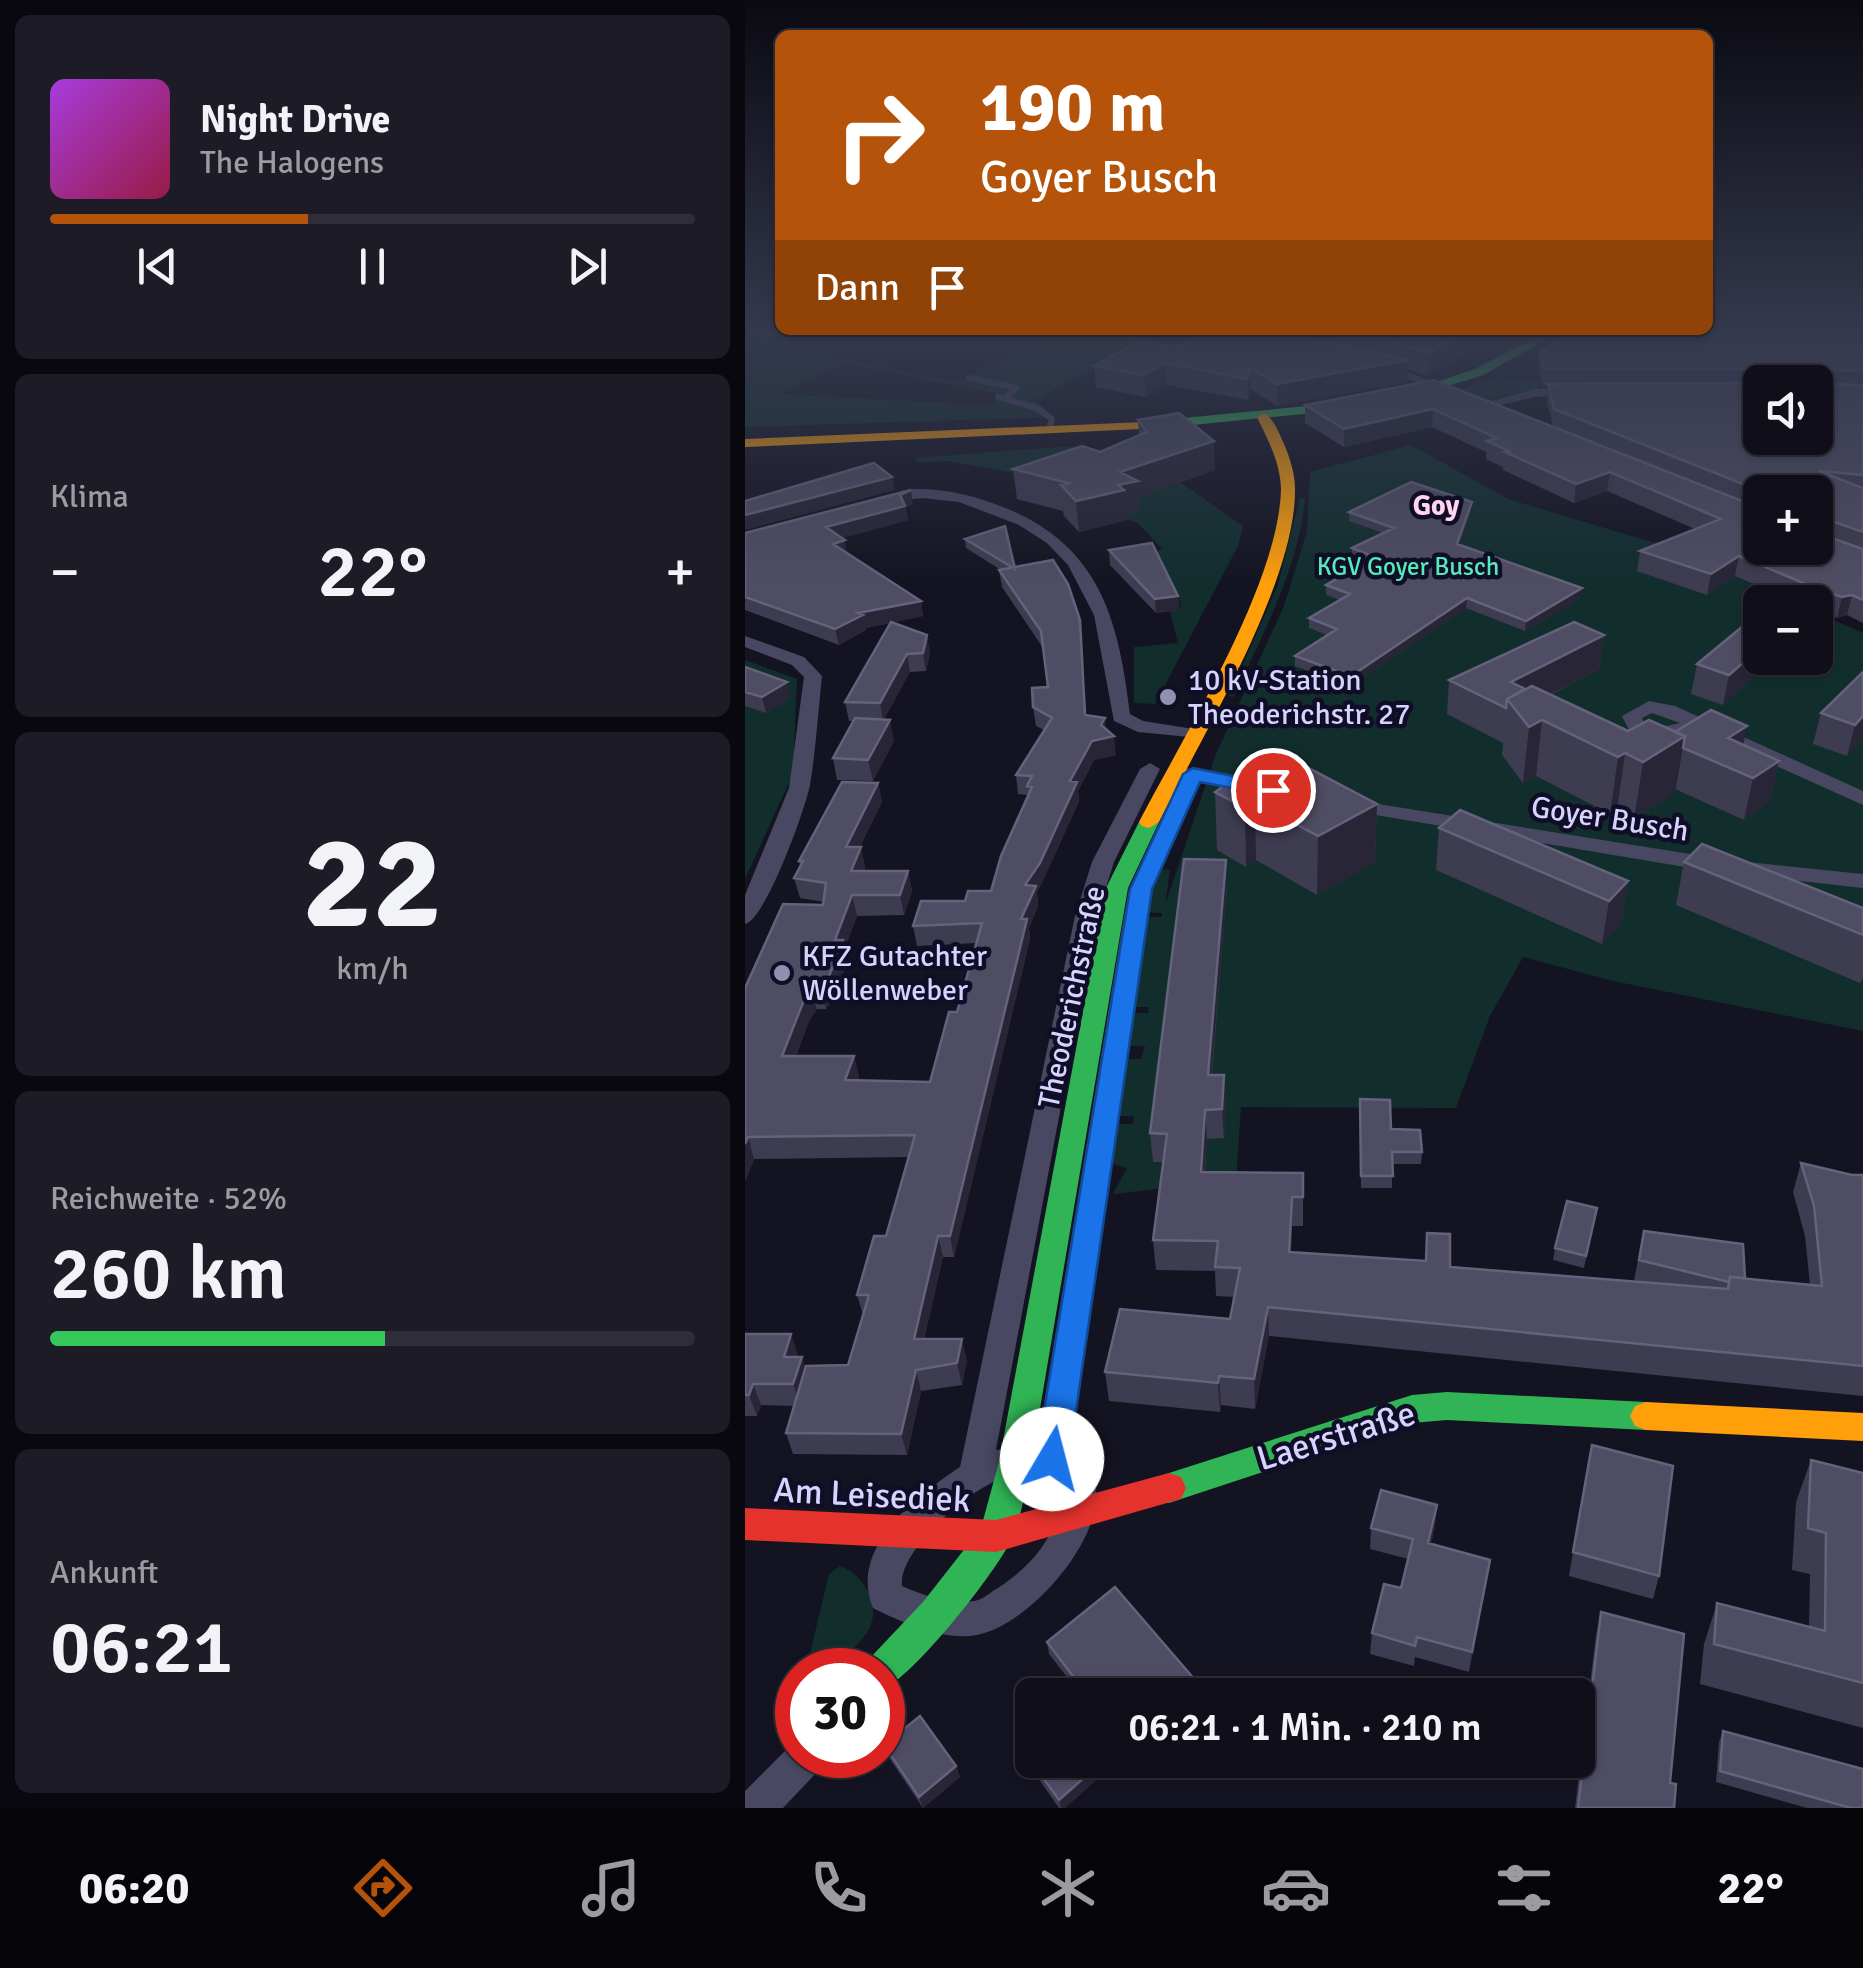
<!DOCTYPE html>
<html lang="de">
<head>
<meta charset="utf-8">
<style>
  body { margin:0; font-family:Signika,sans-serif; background:#1d1c26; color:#f1f3f6; height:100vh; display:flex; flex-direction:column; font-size:38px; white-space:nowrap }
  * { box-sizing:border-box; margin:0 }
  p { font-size:32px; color:#9b9ca2 }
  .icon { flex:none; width:55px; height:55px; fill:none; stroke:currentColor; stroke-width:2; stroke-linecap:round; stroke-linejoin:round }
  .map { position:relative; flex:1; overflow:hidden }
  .details { display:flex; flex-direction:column; gap:15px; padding:15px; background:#08080e; width:745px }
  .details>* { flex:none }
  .guide { position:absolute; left:30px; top:30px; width:938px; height:305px; border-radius:15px; box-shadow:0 2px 8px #0004,0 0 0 2px #2f2e38; background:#b45309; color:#fff; overflow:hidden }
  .controls { position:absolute; left:998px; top:365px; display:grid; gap:20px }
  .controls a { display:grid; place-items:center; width:90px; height:90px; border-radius:15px; background:#0f0e19; box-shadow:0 2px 8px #0004,0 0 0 2px #2f2e38; font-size:50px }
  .speed { position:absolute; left:30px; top:1648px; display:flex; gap:20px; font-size:50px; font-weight:700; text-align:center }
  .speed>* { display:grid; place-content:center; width:130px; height:130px; border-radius:50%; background:#0f0e19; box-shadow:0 2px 8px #0004,0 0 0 2px #2f2e38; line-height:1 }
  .speed .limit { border:15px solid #d22; background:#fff; color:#111 }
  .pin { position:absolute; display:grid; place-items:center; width:85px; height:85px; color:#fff; margin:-42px; border:5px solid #fff; border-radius:50%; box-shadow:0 2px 10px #0007 }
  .me { position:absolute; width:110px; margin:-55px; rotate:8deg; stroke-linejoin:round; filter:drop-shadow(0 0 8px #0008) }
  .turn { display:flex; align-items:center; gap:35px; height:210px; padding:0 40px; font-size:45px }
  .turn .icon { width:130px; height:130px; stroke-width:2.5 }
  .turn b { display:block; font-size:70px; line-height:85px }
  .then { display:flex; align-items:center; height:95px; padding:0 40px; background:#0003; gap:20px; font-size:38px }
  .big { font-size:75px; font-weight:600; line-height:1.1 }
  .details .tile { flex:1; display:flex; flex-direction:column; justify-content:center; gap:15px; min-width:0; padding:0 35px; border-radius:15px; background:#1d1c26 }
  .details .dial { align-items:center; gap:0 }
  .dial b { font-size:130px; line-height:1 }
  .song { display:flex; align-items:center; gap:30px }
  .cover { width:120px; height:120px; border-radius:15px; background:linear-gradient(135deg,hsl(280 70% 55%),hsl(340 70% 35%)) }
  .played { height:10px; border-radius:5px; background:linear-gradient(90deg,#b45309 40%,#2f2e38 40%) }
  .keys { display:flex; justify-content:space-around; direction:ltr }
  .heat { display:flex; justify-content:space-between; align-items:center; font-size:55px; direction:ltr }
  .charge { height:15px; border-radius:8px; background:linear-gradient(90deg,#34c759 52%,#2f2e38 0) }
  .trip { position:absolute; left:270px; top:1678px; width:580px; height:100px; border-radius:15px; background:#0f0e19; box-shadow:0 2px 8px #0004,0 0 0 2px #2f2e38; font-weight:600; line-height:100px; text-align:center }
  .tab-bar { display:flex; height:160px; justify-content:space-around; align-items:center; background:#06060a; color:#9b9ca2 }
  .tab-bar .icon { width:70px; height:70px }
  .tab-bar .selected { color:#b45309 }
  .tab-bar b { font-size:45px; color:#f1f3f6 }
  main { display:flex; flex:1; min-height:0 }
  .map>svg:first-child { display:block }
  .green { fill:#112e2d; fill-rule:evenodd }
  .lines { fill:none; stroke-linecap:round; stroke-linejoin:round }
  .lane { stroke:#484862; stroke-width:6 }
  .street { fill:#484862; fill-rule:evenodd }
  .fast { fill:#30b455; fill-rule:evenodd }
  .slow { fill:#ff9f0a; fill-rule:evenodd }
  .jam { fill:#e5322d; fill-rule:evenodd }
  .wall { fill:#3e3c51; fill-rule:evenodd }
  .shaded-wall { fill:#272536 }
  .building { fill:#4f4d64; stroke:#64627c; stroke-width:2.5 }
  .route { fill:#1a73e8; stroke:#114b97; stroke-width:2.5 }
  .poi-dot { fill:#9290b1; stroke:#100d27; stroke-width:4 }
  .labels { text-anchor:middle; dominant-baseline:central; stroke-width:9; stroke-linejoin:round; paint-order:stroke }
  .far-park-label { font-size:25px; fill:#56e9bc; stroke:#100d27 }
  .far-neighbourhood-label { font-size:28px; font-weight:bold; fill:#ffd5f2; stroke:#100d27 }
  .poi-label { font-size:30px; fill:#d6d3ff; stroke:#100d27; text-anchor:start }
  .street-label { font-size:30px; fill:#d6d3ff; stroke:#100d27 }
  .near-street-label { font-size:35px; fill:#d6d3ff; stroke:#100d27 }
</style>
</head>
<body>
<main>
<section class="details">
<div class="tile">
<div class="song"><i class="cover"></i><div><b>Night Drive</b><p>The Halogens</p></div></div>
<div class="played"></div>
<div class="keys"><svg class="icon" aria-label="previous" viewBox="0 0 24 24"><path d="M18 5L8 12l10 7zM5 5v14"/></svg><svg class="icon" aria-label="pause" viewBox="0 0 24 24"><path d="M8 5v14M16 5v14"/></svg><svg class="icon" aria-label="next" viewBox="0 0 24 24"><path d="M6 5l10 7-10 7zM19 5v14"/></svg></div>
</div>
<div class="tile"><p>Klima</p>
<div class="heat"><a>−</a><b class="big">22°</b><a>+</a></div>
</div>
<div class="tile dial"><b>22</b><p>km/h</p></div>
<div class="tile"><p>Reichweite · 52%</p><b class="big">260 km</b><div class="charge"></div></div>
<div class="tile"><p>Ankunft</p><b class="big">06:21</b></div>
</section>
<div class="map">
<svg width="1118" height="1808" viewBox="0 0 1118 1808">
  <rect width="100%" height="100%" fill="#141321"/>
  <path class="green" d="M0,333H119L73,353L212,382L313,333H413L290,400L310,417L0,427ZM101,364L258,395L259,396L242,405L32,394Z
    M753,377L797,381L792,389L740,400L713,391Z
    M666,445L763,499L930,549L1049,602H1015V658H1070V612L1118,633V1031L868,981L778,957L745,1016L711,1108L496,1107L491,1180L368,1194L382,1168L357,1161L362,1124H388L389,1116H364L378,1059H396L400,1046H377L379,1013H404L403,1007H380L394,917H417V913L396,912L408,868L425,870L420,905L471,754L539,606L562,531L565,472Z
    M328,446L425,475L498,526L493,546L410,704L389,703V647L433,643L424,608L436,607L434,596L424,597L398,557L417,549L394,524L359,511L310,481L204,461L172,462L169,458Z
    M555,498L560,499C553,570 518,633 489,697L484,696L533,585Z
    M0,660L52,679L48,774L0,879Z
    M95,1566C120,1575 139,1608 121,1634C112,1647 97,1658 86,1670H61L84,1574Z"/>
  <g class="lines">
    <path class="lane" d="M766,333L798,339
      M651,371L692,387
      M224,378L272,388L260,398
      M253,397L292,408L307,419L304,429"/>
    <path class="street" d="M832,387L838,391L837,394L790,397L738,409L731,405L790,389Z
      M166,489C200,488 232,496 263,509C356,548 374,622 385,714L398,721L455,730L458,734L455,738L393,732L369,721L349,615L323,565L302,543L274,525L214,502L178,498L138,502L131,498Z
      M0,636L59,657L77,676C73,712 71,749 65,785C60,810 21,919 0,924V895L44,788L59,677L47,665L0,647Z
      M904,701L930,706L1118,791V805L951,730L918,739L884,730L877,716ZM907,713L935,723L918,727L899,722L897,718Z
      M405,763L415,769L369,862L352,916L251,1450L293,1445L379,916L385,889L436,779L425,773L435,767L512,781L522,787L512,793L455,783L407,889L401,916L325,1452C401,1491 295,1624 232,1635C198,1641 158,1623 128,1608C103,1548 171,1496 215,1467L330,916L347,862L395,769ZM304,1474L313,1479C321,1527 291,1563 253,1588C247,1591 240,1598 233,1600C211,1607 177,1595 157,1586C153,1550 225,1489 256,1479C271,1473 289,1475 304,1474Z
      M602,799L970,858L981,865L970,872L595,809L592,805L595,801Z
      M1002,862L1118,874V888L994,874L991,869L994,864Z
      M52,1739V1755H80L75,1769L38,1808H0V1791Z"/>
    <path class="fast" d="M799,333H813L738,375L657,400L651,396L730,369Z
      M604,402L611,406L609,409L417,428L410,424L417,420Z
      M404,816L414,822L383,888L286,1462C280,1488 277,1521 264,1544C247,1577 169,1676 138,1689V1670H120L125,1658L178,1602L236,1528L254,1462L361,888L394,822Z
      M702,1392L901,1402L912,1406L917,1416L912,1426L901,1430L702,1420L667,1423L424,1503L412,1499L407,1488L412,1477L424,1473L667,1395Z"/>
    <path class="slow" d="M519,413C529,419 534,433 539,444C545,458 550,474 550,489C551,583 457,736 414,822L404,828L397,826L394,822C439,735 533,586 536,490C536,464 523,440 512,417Z
      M422,421L424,424L417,428L0,447V439Z
      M901,1402L1118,1413V1441L901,1430L890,1426L885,1416L890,1406Z"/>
    <path class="jam" d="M424,1473L436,1477L441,1488L436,1499L251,1552L0,1540V1508L251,1520Z"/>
  </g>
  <path class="wall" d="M460,333H755L683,376L663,369L662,382L532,406L506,389L503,400L422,385L401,397L351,387L349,366L431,347Z
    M1108,333H1118V346Z
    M1118,349V623L1102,615L1092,618L1070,610V602H1051L990,576L962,595L892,571L895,551L950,529L862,491L829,503L758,470V467L741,459V452L687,427L599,447L560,423V405L689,380L808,426L802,401L803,386H798L794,369L795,352ZM1015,382H1070L1015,438ZM1015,492H1070V548H1015Z
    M393,420L470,470L394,497L395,511L381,515L382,520L334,532L319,516L318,511L272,499L268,469L355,452L394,435Z
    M168,504L160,507L163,520L97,538L102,553L176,601L178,616L121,628V630L94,645L0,610V533Z
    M726,511L715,544L836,598L780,631L721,608L606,686L550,666V656L582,635L564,628V618L595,600L581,595V585L619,563L607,558V548L638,533L604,521V512Z
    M220,539L269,567L335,620L341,715L361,730L371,755L349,760L333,791L334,801L297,883L292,892L293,906L284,928L285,939L209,1257H198L179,1339L222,1360L217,1385L176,1391L162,1455L48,1454L41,1433L49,1406L16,1405L12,1416H0V1334L53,1355V1357L60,1368L103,1365L118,1315L112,1295L141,1236L164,1157L9,1159L0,1182V988L78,905L79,902L55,898L49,878L55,866L54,861L133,783L137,802L115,847L120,867L119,871H163L167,891L159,915L112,916L100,948L103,960L88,999L81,1009H72L64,1021L51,1056H109L114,1077L113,1080L185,1082L212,1012L231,943L172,946L168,926L220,901L246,891L283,795L273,794L271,775L299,730L291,726L288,707L302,687L298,648L257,587L254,570H256L221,548Z
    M364,550L433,596L434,610L411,613L365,565Z
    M146,622L185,652L181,671L165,672L139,719L149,741L128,781L92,780L88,758L109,721H104L100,702Z
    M859,635L854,669L806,695L883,731L930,732L999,745L1034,761L1024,802L999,820L930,789V793L889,819L872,810L865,814L791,776L778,783L757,755L758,743L702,714L704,680Z
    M1015,658L978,705L946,694L952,664Z
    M0,667L46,698L21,713L0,706Z
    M1118,672V739L1102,756L1068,744L1076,713Z
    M518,767L632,804L630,862L572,895L511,860L501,867L472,850L470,792Z
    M694,828L883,881L876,924L857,944L691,870Z
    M939,862L1118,908V979L1115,983L931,905Z
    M482,887L467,1075H479L481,1104L479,1138L462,1139L460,1172L558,1173V1226H547L546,1252L898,1283L889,1280L899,1231L1000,1278L1065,1285L1060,1236L1048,1192L1056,1163L1107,1175H1118V1396L524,1336L510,1409L476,1405L475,1412L364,1401L360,1372L485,1319L489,1297L471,1296L470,1271L411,1270L408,1240L418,1162H408L405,1133Z
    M615,1099L646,1129L677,1152L676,1164H647V1188H616Z
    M852,1208L839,1268L808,1260L810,1248Z
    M1066,1460L1118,1473V1728L955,1684L959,1644L972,1603L1064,1627L1065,1574L1047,1570L1051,1502Z
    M842,1469L914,1576L908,1599L824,1576Z
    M690,1526L686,1544L745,1560L724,1672L670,1657L669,1666L625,1654L627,1633L656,1588L663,1559L625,1549L626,1528Z
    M856,1612L925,1783L929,1808H830L851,1635Z
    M302,1642L463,1695H336L304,1654Z
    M978,1731L1118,1808H1062L971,1782L974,1742Z
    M139,1745L211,1766L215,1777L178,1808L143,1756Z
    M276,1747L288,1760H373L320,1808H314L279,1758Z
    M389,1760H412L398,1772Z"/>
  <path class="shaded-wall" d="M719,333H755L683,376L685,353Z
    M663,360L662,382L532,406V384Z
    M421,363L422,385L401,397L399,375Z
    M505,368L506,389L503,400L502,379Z
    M688,409L687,427L599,447V429Z
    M469,441L470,470L394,497L395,511L381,515L382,520L334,532L331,501L375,472Z
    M865,472L862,491L829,503L831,484Z
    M147,477L150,490L0,530V515Z
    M166,490L168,504L160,507L163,520L83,542L81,527Z
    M727,502L726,511L712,553V544Z
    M100,540L102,554L88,544Z
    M994,556L990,576L962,595L966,574Z
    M837,588L836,598L780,631L781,621Z
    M1107,595L1102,615L1092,618L1097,597Z
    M433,596L434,610L411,613L410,599Z
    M722,598L721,608L606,686V676Z
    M176,601L178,616L121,628V630L94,645L90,629L113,613Z
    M182,635L185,652L181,671L178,653Z
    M859,635L854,669L793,701L797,720L791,776L778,783L784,727L766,682Z
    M1015,648V658H1032L978,705L984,675Z
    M162,654L165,672L138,721L135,703Z
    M42,682L46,698L21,713L17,697Z
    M1118,716V739L1102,756L1110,725Z
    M360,718L362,736H369L371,755L349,760L333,791L334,801L297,883L292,892L293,906L284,928L285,939L209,1257L205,1236L276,919L280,885L325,781Z
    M145,720L149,741L128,781L123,760Z
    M1002,726L994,767L983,738Z
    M940,736L930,793L889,819L898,762Z
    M880,753L872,810L865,814L873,757Z
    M1034,761L1024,802L999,820L1008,778Z
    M133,783L137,802L105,867L101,847Z
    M510,802L511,860L501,867L500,808Z
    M632,804L630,862L572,895L573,836Z
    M116,847L120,867L111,891L106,871Z
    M481,860L482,887L464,1104L463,1075Z
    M163,871L167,891L159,915L155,895Z
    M883,881L876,924L857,944L864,901Z
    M107,895L112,916L100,948L103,960L88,999L81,1009L76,988L90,940Z
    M66,988L72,1009L64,1021L43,1077L37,1056L59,1000Z
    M109,1056L114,1077L106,1101L100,1080Z
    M479,1075L481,1104L479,1138L477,1109Z
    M460,1110L462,1139L457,1201L456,1172Z
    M3,1137L9,1159L0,1182V1144Z
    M193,1236L198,1257L174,1360L169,1339Z
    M523,1307L524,1336L510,1409L509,1379Z
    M46,1334L53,1355L46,1378L39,1357Z
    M217,1339L222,1360L217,1385L212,1363Z
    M57,1357L64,1378L56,1406L48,1384Z
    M171,1370L176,1391L162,1455L156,1434Z
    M474,1376L476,1405L475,1412L473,1383Z
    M8,1384L16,1405L12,1416L4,1395Z
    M692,1505L690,1526L681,1564L683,1543Z
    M745,1560L742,1581L724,1672L727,1652Z
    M359,1760H373L320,1808H316L314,1800Z
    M398,1760H412L398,1772L397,1761Z
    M211,1766L215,1777L178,1808L174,1797Z"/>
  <path class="building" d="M460,333H494L584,343L663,360L532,384L505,368L502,379L421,363L399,375L349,366L395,341L431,347Z
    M616,333H719L685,353Z
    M824,333H1104L1118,349V370H1071L1074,384L1118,385V475L1074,471L1118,488V532L1072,516L1070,524V492H1018L809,409L803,384L1015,383V438H1070V382H1018L1021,369H800L795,352Z
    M689,380L1015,508V548H1070V532L1118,549V600L1107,595L1097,597L1070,588L994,556L966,574L895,551L976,519L865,472L831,484L760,452L764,451L742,441L752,438L688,409L599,429L560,405Z
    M434,413L469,441L375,472L393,481L373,485L379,490L331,501L316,485L323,483L268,469L337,446L355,452L402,432L393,420Z
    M129,463L147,477L0,515V501Z
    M666,482L727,502L712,544L837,588L781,621L722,598L606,676L550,656L592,629L564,618L605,594L581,585L629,557L607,548L649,528L604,512Z
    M166,490L155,495L160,506L81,527L100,540L88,544L176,601L113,613L118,615L90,629L0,597V533Z
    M260,526L270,569L220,539Z
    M407,543L433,596L410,599L364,550Z
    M308,560L323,584L335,620L340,715L360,718L356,725L369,736L347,741L325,781L332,782L295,863L280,885L291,886L276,919H282L243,1080L205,1236H193L169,1339H217L212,1363L171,1370L156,1434L41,1433L61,1366L103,1365L124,1295H112L129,1236H141L170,1135L3,1137L0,1144V988L38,904L78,905L81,883L49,878L58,861H54L97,782L133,783L101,847H116L106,871H163L155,895H107L90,940H98L83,979L76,988H66L59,1000L37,1056H109L100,1080L185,1082L204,1012H212L237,923L168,926L176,901H220L223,891H246L256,856L287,787L282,786L287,776L271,775L307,718L288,707L287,688L303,687L296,631L254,570Z
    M1015,612V648L984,675L952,664Z
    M146,622L182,635L178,653L162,654L135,703L100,702Z
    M829,622L859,635L766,682L780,689L762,699L761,708L704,680Z
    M0,667L42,682L17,697L0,692Z
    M1118,672V716L1110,725L1076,713Z
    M787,686L883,731L904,720L940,736L898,762L880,753L873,757L797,720L784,727L762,699Z
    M966,710L1002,726L983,738L1034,761L1008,778L938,748L940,736L930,732Z
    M110,718L145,720L123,760L88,758Z
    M539,755L632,804L573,836L510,802L500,808L470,792L511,764L518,767Z
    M715,810L883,881L864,901L694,828Z
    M957,844L1118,908V935L939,862Z
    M439,859L481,860L463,1075H479L477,1109L460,1110L456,1172L558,1173V1197H547L544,1252L681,1261L682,1233L705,1234V1267L983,1289L985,1277L1077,1286L1069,1206L1056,1163L1107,1175H1118V1366L523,1307L509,1379L474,1376L473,1383L360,1372L375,1309L485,1319L495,1268L470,1267L473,1241L408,1240L422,1134L405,1133Z
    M615,1099L645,1100L646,1129L675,1130L677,1152H647L648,1176H616Z
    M822,1201L852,1208L841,1256L810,1248Z
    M899,1231L998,1244L1000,1278L985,1277L984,1282L894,1260Z
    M0,1334H46L39,1357H57L48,1384H8L4,1395H0Z
    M847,1445L928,1466L914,1576L828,1552Z
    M1066,1460L1118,1473V1683L969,1644L972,1603L1080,1631L1081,1533L1063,1528Z
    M636,1490L692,1505L683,1543L745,1560L727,1652L672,1637L670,1646L627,1633L639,1584L656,1588L668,1539L626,1528Z
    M370,1587L463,1695H337L340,1692L302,1642Z
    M856,1612L939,1634L925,1783L931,1784L929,1808H833Z
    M175,1716L211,1766L174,1797L139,1745Z
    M978,1731L1118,1769V1808H1106L975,1771Z
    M288,1737V1760H359L314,1800L276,1747Z"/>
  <linearGradient id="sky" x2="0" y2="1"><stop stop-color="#0b0a12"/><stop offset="0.57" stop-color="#34394e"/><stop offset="1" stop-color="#34394e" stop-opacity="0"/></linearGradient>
  <rect width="1118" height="586" fill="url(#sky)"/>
  <path class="route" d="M448,768L528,784L538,790L528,796L455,782L407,889L324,1459L319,1470L307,1474L295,1470L291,1459L385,889L438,774Z"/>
  <g class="poi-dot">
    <circle cx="423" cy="697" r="10"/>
    <circle cx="37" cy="973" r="10"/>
  </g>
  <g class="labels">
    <g class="far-park-label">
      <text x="663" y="566">KGV Goyer Busch</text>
    </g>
    <g class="far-neighbourhood-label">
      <text x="691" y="506">Goy</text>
    </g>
    <g class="poi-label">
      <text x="443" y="680">10 kV-Station<tspan x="443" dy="34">Theoderichstr. 27</tspan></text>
      <text x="57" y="956">KFZ Gutachter<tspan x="57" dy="34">Wöllenweber</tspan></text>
    </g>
    <g class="street-label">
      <text transform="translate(865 819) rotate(9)">Goyer Busch</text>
      <text transform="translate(327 997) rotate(-78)">Theoderichstraße</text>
    </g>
    <g class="near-street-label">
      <text transform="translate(591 1436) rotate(-17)">Laerstraße</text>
      <text transform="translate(127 1495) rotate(3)">Am Leisediek</text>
    </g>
  </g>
</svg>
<div class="controls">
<a><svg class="icon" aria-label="sound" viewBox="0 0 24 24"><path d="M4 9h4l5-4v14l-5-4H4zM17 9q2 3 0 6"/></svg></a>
<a>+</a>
<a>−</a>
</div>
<div class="speed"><div class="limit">30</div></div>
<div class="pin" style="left:528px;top:790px;background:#d93025"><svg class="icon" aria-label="arrive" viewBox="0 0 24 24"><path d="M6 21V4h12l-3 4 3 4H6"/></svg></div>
<svg class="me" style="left:307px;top:1459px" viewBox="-20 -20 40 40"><circle r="19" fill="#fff"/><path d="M0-13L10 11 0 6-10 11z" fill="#1a73e8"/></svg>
<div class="trip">06:21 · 1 Min. · 210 m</div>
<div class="guide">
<div class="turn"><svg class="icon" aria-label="right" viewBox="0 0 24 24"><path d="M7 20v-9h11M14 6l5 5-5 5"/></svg><div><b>190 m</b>Goyer Busch</div></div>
<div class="then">Dann<svg class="icon" aria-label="arrive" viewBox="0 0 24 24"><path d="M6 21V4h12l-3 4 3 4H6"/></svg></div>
</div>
</div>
</main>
<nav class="tab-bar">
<b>06:20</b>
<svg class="icon selected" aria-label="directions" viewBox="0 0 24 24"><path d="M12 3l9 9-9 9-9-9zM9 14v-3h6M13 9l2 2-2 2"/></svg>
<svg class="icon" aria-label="music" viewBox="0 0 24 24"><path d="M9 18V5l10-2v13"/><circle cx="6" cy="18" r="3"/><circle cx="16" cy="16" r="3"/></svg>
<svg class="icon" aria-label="phone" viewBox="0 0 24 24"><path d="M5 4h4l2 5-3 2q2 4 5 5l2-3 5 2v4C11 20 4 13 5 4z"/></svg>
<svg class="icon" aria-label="climate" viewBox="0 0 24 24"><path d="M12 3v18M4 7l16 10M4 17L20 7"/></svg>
<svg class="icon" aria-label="car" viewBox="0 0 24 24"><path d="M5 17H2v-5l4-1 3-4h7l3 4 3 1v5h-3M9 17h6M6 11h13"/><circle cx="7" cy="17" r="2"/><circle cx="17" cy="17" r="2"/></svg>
<svg class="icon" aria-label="filters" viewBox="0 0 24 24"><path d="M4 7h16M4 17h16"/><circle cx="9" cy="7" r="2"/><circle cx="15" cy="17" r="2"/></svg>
<b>22°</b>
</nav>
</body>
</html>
